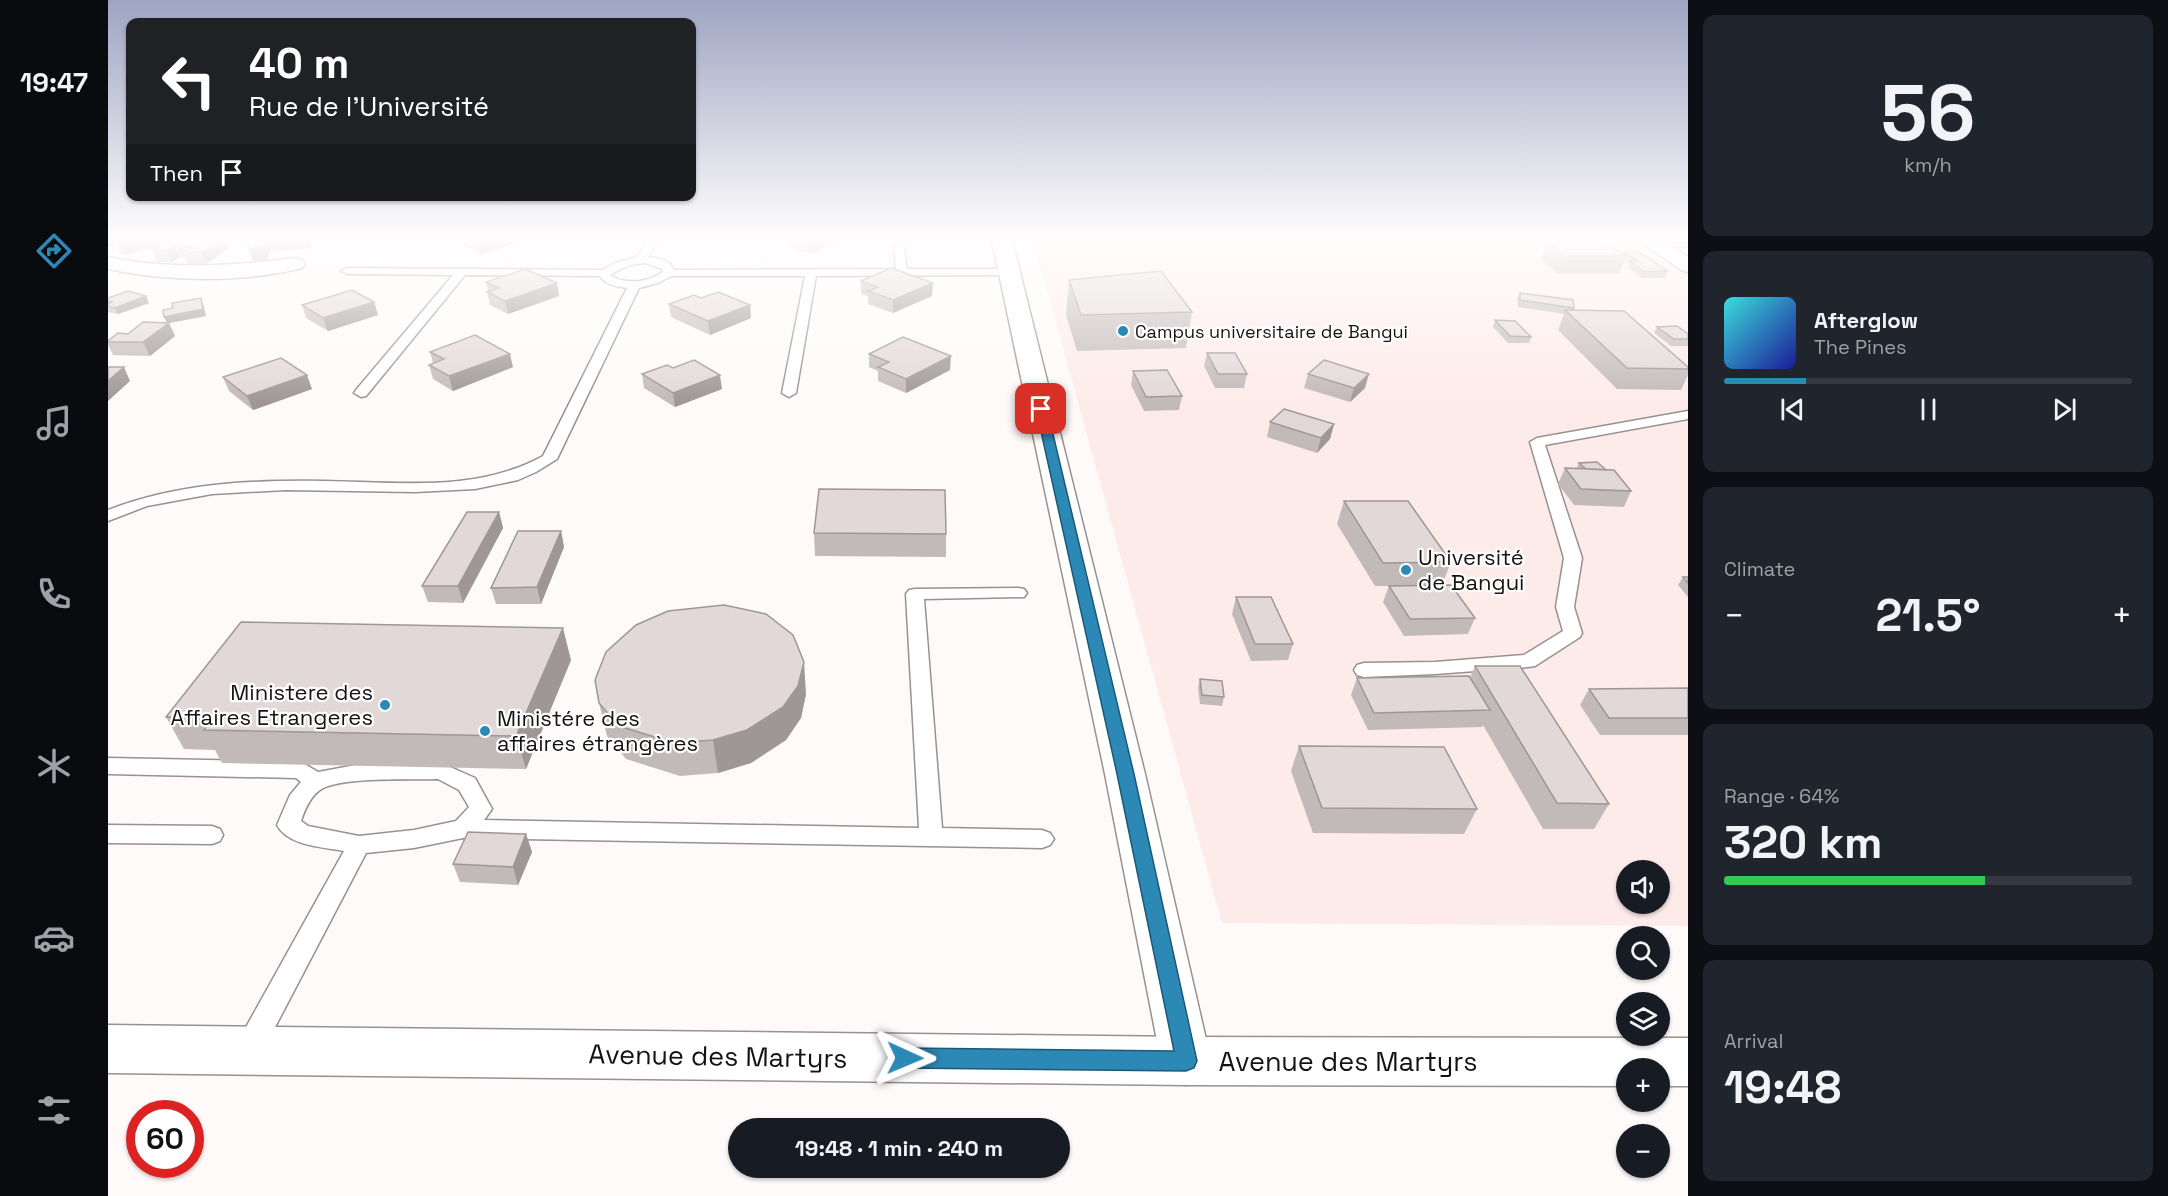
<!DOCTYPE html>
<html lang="en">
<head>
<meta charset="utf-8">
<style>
  body { margin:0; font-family:"Space Grotesk",sans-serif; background:#20242c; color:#f1f3f6; height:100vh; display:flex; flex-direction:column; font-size:22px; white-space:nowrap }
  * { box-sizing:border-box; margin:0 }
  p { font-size:20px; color:#9ea1a6 }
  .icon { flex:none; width:33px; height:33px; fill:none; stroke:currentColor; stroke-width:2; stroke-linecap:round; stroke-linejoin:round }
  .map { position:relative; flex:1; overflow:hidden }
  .details { display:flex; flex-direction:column; gap:15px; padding:15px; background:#0d0f14; width:480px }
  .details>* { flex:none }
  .banner { position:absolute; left:18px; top:18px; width:570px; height:183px; border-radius:12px; box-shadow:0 2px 4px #0004; background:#202124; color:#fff; overflow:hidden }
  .fabs { position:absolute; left:1508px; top:860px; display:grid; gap:12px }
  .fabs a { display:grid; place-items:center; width:54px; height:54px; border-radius:50%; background:#171b24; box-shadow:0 2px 4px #0004; font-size:30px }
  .speed { position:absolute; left:18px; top:1100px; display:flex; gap:12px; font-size:30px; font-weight:700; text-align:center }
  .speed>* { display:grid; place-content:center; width:78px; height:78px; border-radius:50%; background:#171b24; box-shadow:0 2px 4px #0004; line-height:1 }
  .speed .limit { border:9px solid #d22; background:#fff; color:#111 }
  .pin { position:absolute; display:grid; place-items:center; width:51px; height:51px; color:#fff; margin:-26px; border-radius:12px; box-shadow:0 3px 9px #0006 }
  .me { position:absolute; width:66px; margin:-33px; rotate:91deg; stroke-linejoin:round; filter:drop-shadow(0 0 4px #0008) }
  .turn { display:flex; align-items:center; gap:21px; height:126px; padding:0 24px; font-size:27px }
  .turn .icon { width:78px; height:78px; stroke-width:2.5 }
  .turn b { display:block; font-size:42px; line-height:51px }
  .then { display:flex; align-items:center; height:57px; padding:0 24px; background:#0003; gap:12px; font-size:22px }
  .big { font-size:45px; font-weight:800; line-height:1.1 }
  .details .widget { flex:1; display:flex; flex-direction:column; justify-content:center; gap:9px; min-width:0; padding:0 21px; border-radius:12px; background:#20242c }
  .details .dial { align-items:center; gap:0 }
  .dial b { font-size:78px; line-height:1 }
  .song { display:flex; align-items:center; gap:18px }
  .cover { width:72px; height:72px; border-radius:9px; background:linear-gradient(135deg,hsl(180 70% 55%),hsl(240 70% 35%)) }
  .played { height:6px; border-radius:3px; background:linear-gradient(90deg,#2c89b5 20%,#363941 20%) }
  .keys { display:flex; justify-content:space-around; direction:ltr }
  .heat { display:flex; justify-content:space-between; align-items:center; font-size:33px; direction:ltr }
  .charge { height:9px; border-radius:4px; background:linear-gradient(90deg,#34c759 64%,#363941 0) }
  .trip { position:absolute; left:620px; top:1118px; width:342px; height:60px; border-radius:30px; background:#171b24; box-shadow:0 2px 4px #0004; font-weight:800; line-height:60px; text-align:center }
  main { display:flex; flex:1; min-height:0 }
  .dock { display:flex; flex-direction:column; width:108px; justify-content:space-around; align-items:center; background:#090b0e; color:#9ea1a6 }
  .dock .icon { width:42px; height:42px }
  .dock .on { color:#2c89b5 }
  .dock b { font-size:27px; color:#f1f3f6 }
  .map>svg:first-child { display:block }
  .built { fill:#fdebe9; fill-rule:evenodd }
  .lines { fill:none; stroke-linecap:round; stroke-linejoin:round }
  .lane-casing { stroke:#999090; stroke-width:3 }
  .street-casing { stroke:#999090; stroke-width:3 }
  .secondary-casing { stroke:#999090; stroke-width:3 }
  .primary-casing { stroke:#999090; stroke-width:3 }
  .lane { fill:#fff; fill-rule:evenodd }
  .street { fill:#fff; fill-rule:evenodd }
  .secondary { fill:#fff; fill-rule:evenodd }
  .primary { fill:#fff; fill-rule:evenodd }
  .wall { fill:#c2bab9 }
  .shaded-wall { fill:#9e9796 }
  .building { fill:#e2d8d7; stroke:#9e9796; stroke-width:1.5 }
  .route { fill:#2c89b5; stroke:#1d5976; stroke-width:1.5 }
  .poi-dot { fill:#2c89b5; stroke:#fff; stroke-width:2 }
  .labels { text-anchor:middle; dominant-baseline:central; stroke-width:4.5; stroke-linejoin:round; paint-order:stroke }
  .far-poi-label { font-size:18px; fill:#161212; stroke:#fff; text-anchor:start }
  .poi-label { font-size:22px; fill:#161212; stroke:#fff; text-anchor:start }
  .near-street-label { font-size:27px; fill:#161212; stroke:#fff }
</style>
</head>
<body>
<main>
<nav class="dock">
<b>19:47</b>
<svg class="icon on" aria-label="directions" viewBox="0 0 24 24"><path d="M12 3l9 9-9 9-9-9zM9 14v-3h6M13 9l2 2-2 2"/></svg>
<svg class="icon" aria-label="music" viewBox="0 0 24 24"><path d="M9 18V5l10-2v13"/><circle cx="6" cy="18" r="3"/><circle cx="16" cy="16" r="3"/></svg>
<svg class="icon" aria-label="phone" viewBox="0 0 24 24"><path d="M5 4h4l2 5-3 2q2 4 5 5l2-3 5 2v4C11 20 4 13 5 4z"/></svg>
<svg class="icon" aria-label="climate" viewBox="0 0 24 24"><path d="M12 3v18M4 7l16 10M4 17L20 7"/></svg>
<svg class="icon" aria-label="car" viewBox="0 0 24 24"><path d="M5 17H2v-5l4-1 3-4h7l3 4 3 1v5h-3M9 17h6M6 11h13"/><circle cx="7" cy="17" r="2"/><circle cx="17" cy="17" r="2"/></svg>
<svg class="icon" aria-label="filters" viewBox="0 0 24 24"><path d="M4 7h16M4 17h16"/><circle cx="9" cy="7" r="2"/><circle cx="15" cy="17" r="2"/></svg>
</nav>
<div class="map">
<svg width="1580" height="1196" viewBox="0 0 1580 1196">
  <rect width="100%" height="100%" fill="#fefafa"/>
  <path class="built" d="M924,236H1533L1580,269V926L1114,923ZM1518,870H1551V903H1518Z"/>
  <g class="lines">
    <defs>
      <path id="lane" d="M543,236H553L540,257C550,258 563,260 566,270L788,269L786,247L791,244L796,247L799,269H902L908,272L902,275L708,276L688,393L681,397L674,393L697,276H563L550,283L531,288L449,459L428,472L410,480L367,489L307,492L178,490L104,494L39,506L0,521V510C70,483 141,480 216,481C289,482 368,493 435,456L519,288C510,287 496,285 492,276L357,275L258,396L253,397L246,393L248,390L345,275L239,274L233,271L239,268L495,270L507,263L529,257ZM537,263L555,269V272C540,282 520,285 503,276V274L522,265Z
        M1580,411V419L1437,445L1474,558L1466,607L1474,633L1472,637L1427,666L1420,667L1327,674L1256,677L1249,675L1246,670L1249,665L1256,663L1327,662L1416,655L1455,631L1448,607L1456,558L1422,442L1429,438Z
        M910,588L916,589L919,593L916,597L816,599L834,828L934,830L942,833L946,839L942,845L934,848L355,838L306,848L258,853L152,1056L142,1060L132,1056L128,1047L132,1038L236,851C215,847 180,846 169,825L182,795L193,782L188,778L0,774V758L193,762L210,772L248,765L333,763L367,778L384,809L376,820L811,828L798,594L801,590L807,589ZM330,779L351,790L361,807L348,821L306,830L251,836L200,826L193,821C197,809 202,797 212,790C231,776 305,780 330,779Z
        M0,825L104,826L112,829L115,835L112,841L104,844L0,843Z"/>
      <path id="street" d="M1526,236H1548L1580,257V272L1573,270Z
        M0,257C63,270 124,266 187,258L194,260L197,264L194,268C134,283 60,282 0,269Z"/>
      <path id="secondary" d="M883,236H903L1037,774L1103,1061L1096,1078L1078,1085L1060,1078L1053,1061L997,774Z"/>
      <path id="primary" d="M0,1025L1078,1037L1580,1038V1086H1551V1068H1518V1086L1078,1085L0,1073Z"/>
    </defs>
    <use href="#lane" class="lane-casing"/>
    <use href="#street" class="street-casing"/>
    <use href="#secondary" class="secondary-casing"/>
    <use href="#primary" class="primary-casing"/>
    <use href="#lane" class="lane"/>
    <use href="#street" class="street"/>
    <use href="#secondary" class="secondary"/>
    <use href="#primary" class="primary"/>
  </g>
  <path class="wall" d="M0,236H55L57,241L117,236L121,248L98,264H80L77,258L71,257L65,262H49L44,249L49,246L17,255L11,251L8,245L0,247Z
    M354,236H419L420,239L373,254L357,246Z
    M675,236H739V239L701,254L680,246V240L675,238Z
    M1428,236H1486L1516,254V252L1560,271L1557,278H1534L1519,267L1521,263L1517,260L1511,274H1450L1433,260L1438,246H1429L1425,242Z
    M1544,236H1580V248H1563Z
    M961,280L1084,312L1078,348L969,351L958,315Z
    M753,281L824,296L785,313L760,304V296L753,294Z
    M378,282L449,283L451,296L400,314L382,305L379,292L380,291Z
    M1412,293L1466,308V311L1580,367V375L1573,390L1509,389L1450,330L1456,314L1410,307L1409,299Z
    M0,298L41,303L10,314L0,312Z
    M593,298L642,305L643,318L602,335L563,317L561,304Z
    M266,302L270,315L220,331L198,318L194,305Z
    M95,304L98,316L61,323L67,336L42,356L5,355L0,345V341L20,334L59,323L56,317Z
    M1387,320L1423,337L1421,343H1400L1385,327Z
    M1549,327L1580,334V346H1563L1546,333Z
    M322,352L405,367L345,391L325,379L321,365L325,363Z
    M1099,353L1139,374L1136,388H1107L1096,366Z
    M761,354L842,370L798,393L770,381V371L761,367Z
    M565,368L614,389L567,407L536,388L534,374Z
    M1025,371L1074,396L1071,410L1036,411L1023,385Z
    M1200,374L1257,388L1242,402L1196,388Z
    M115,377L204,389L145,410L121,391Z
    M1162,422L1226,424L1222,439L1209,453L1159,437Z
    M1471,463L1523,491L1516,507L1466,505L1450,484L1457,468L1468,469Z
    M1236,501L1343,562L1334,585L1367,618L1360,634L1296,636L1275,602L1281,586H1267L1229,524Z
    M391,512L395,528L355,603L320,602L314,586Z
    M453,531L456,547L433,604H388L383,588Z
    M706,533L838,534V557L707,556Z
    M1575,577H1580V597L1570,585Z
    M1128,597L1185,644L1180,660L1143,661L1124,614Z
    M463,660L418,769L114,763L107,750L76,749L58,717Z
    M1367,666L1501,804L1486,829H1435L1375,725L1374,727L1260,730L1243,695L1249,678H1362Z
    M1092,679L1116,697L1114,706L1092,704L1090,687Z
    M1580,688V735H1492L1472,705L1481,689Z
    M698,694L693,718L678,740L643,763L610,773L572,776L518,759L499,736L491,703Z
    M1191,746L1369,809L1356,834L1205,833L1183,771Z
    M418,834L424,852L410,885L352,882L345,864Z"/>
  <path class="shaded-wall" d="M0,236H10L13,242L39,236H55L58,244L17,255L11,243L5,239L8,245L0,247Z
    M117,236L121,248L98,264L94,252Z
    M200,236L202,237L204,248L160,252L161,259L145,261L141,249L156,240Z
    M391,236H419L420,239L373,254L370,242Z
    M717,236H739V239L701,254V242Z
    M66,245L71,257L65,262L60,250Z
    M449,283L451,296L400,314L397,301Z
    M825,283L824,296L785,313V300Z
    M38,296L41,303L10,314L7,308Z
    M93,298L95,304L98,316L61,323L67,336L42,356L35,342L59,323L56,317Z
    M266,302L270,315L220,331L215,318Z
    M642,305L643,318L602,335L600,321Z
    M402,354L405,367L345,391L341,376Z
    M843,356L842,370L798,393V379Z
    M16,367L22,381L0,401V381Z
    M1261,374L1257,388L1242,402L1246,388Z
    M199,375L204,389L145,410L139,396Z
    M612,375L614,389L567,407L565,393Z
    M1226,424L1222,439L1209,453L1213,438Z
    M391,512L395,528L355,603L350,586Z
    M453,531L456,547L433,604L429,587Z
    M455,628L463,660L418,769L408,736Z
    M696,662L698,694L693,718L678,740L643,763L610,773L605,740Z
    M418,834L424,852L410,885L405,867Z"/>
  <path class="building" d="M16,236H39L11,243L5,239L17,236Z
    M65,236H117L94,252H75L85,246L66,245L60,250L44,249Z
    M139,236H200L156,240L157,247L141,249Z
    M356,236H391L370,242Z
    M683,236H717L701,242Z
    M1457,236H1486L1518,256H1457L1439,242H1465Z
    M1555,236H1580V242H1565Z
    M1516,252H1531L1560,271L1537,272L1522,261H1530Z
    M783,268L825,283L785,300L760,291L770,287L753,281Z
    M417,269L449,283L397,301L379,292L391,288L378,282Z
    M1053,271L1084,312L973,315L961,280Z
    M244,290L266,302L215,318L194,305Z
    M20,291L38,296L7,308L0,306V304L4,302L0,301V298Z
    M610,292L642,305L600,321L561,304L586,295L593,298Z
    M1412,293L1465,300L1466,308L1412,300Z
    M93,298L95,309L56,317L55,310L65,308L64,303Z
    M1457,310L1516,311L1580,367V369L1519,368Z
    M1387,320L1407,321L1423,337L1402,336Z
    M35,322L61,323L35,342H0V341L10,333L20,334Z
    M1569,326L1580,334V339H1566L1549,327Z
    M367,335L402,354L341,376L321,365L336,359L322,352Z
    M795,337L843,356L798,379L770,367L781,362L761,354Z
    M1099,353H1127L1139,374H1110Z
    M173,358L199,375L139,396L115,377Z
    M586,360L612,375L565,393L534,374L559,365L565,368Z
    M1216,360L1261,374L1246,388L1200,374Z
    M0,367H16L0,381Z
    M1059,370L1074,396L1038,397L1025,371Z
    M1176,409L1226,424L1213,438L1162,422Z
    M1489,462L1498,470L1478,469L1471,463Z
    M1457,468L1506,470L1523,491L1473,489Z
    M711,489L837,490L838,534L706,533Z
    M1236,501H1300L1343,562L1275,563Z
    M359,512H391L350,586H314Z
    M410,531H453L429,587L383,588Z
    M1575,577H1580V583Z
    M1343,585L1367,618L1302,619L1281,586Z
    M1128,597H1163L1185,644H1147Z
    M616,605L658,614L685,635L696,662L690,686L675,707L639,730L605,740L566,743L511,726L491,703L487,680L498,652L528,625L560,611Z
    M133,622L455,628L408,736L96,730L105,717H58Z
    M1367,666H1412L1501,804L1449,803Z
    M1361,676L1382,710L1266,713L1249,678Z
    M1092,679L1114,681L1116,697L1094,695Z
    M1580,688V718H1501L1481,689Z
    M1191,746L1336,747L1369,809L1214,808Z
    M360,832L418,834L405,867L345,864Z"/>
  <linearGradient id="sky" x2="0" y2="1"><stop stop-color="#9ea4c2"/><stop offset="0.59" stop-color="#fffdfd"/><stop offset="1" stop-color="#fffdfd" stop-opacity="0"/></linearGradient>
  <rect width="1580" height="403" fill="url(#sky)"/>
  <path class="route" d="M933,406L939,409L1026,774L1089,1061L1086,1068L1078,1071L797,1068L789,1065L786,1058L789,1051L797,1048L1066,1051L1009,774L928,409Z"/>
  <g class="poi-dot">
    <circle cx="1015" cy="331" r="6"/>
    <circle cx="1298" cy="570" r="6"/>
    <circle cx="277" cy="705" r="6"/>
    <circle cx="377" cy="731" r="6"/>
  </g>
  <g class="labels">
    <g class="far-poi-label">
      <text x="1027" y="331">Campus universitaire de Bangui</text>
    </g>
    <g class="poi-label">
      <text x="1310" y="557">Université<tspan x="1310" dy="25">de Bangui</tspan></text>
      <text x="265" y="692" text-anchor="end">Ministere des<tspan x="265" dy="25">Affaires Etrangeres</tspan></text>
      <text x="389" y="718">Ministére des<tspan x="389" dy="25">affaires étrangères</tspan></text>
    </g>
    <g class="near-street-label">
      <text transform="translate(610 1056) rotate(1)">Avenue des Martyrs</text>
      <text x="1240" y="1061">Avenue des Martyrs</text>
    </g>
  </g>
</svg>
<div class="fabs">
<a><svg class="icon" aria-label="sound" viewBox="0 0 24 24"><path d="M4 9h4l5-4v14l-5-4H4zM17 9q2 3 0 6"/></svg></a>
<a><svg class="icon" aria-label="search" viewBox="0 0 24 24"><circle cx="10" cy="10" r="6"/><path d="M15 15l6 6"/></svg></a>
<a><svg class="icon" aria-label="layers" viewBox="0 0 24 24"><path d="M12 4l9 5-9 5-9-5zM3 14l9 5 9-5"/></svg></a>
<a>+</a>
<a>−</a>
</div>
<div class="speed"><div class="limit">60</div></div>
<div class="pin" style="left:933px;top:409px;background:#d93025"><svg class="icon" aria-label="arrive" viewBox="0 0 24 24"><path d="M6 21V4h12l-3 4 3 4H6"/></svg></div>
<svg class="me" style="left:797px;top:1058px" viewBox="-20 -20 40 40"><path d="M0-17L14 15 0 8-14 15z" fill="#2c89b5" stroke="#fff" stroke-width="4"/></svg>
<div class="trip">19:48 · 1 min · 240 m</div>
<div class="banner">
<div class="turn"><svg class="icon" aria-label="left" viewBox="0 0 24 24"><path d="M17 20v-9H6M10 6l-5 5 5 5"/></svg><div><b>40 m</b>Rue de l'Université</div></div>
<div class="then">Then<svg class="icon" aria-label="arrive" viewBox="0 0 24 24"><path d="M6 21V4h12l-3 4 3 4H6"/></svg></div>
</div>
</div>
<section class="details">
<div class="widget dial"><b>56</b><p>km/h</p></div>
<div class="widget">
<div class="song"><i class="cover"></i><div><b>Afterglow</b><p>The Pines</p></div></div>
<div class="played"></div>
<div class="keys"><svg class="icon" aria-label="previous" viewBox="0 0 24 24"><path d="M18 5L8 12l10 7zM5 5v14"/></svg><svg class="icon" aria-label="pause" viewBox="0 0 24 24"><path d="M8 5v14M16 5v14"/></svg><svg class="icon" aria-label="next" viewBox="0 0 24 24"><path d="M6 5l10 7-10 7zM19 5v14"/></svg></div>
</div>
<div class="widget"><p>Climate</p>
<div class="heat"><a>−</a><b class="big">21.5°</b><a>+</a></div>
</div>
<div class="widget"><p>Range · 64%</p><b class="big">320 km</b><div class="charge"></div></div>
<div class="widget"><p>Arrival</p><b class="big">19:48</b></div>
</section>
</main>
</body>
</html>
